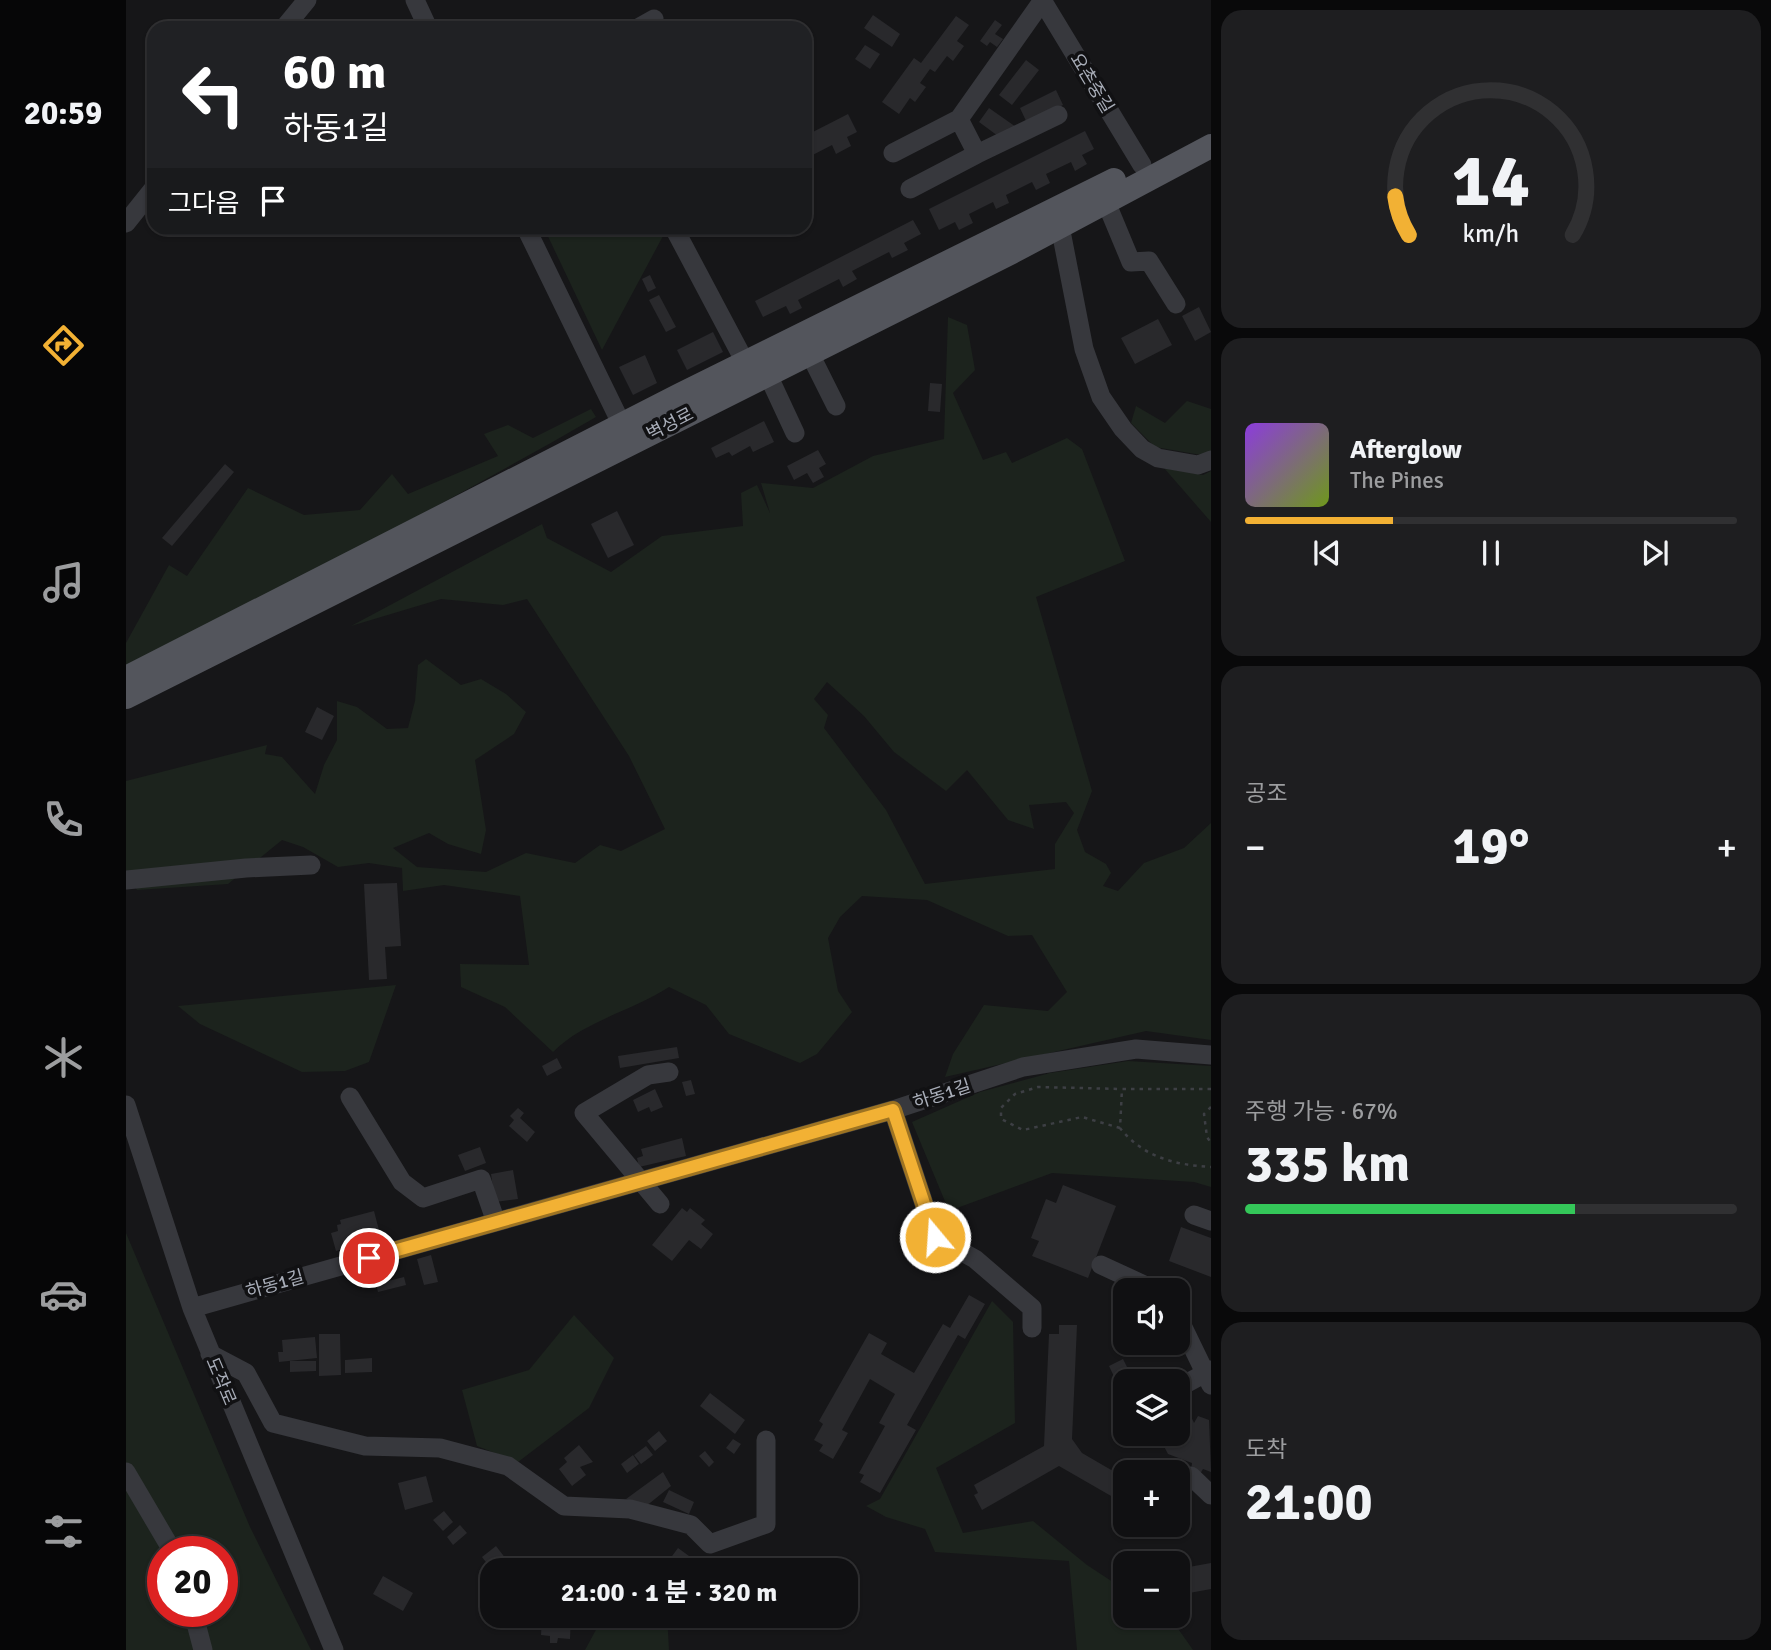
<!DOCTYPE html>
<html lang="ko">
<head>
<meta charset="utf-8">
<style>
  body { margin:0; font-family:Signika,"Noto Sans KR",sans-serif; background:#1e1e20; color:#f1f3f6; height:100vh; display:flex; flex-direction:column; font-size:26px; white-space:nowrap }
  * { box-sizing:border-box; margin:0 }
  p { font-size:23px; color:#9c9d9f }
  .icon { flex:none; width:38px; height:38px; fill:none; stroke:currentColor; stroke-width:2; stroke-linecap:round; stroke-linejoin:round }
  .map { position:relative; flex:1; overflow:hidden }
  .panel { display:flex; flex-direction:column; gap:10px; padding:10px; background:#09090a; width:560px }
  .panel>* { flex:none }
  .top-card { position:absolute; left:21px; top:21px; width:665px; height:214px; border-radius:21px; box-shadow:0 2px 5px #0004,0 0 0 2px #303032; background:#202124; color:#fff; overflow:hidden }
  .fabs { position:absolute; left:987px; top:1278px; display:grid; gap:14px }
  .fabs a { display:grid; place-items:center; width:77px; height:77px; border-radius:14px; background:#101012; box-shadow:0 2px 5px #0004,0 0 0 2px #303032; font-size:35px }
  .speed { position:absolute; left:21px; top:1536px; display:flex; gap:14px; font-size:35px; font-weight:700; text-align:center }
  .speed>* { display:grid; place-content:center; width:91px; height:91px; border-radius:50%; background:#101012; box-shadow:0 2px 5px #0004,0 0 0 2px #303032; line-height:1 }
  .speed .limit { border:10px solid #d22; background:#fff; color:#111 }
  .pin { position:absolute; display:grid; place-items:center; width:60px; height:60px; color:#fff; margin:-30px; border:4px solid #fff; border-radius:50%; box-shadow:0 2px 7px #0007 }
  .me { position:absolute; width:77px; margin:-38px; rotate:342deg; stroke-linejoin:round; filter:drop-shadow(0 0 5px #0008) }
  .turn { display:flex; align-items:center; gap:24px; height:147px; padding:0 21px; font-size:32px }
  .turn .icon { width:91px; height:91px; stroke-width:2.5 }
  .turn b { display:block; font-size:49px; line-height:60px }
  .then { display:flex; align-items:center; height:66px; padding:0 21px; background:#0003; gap:14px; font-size:26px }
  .big { font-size:52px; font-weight:700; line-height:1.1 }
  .panel .widget { flex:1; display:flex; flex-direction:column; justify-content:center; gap:10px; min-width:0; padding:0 24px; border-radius:21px; background:#1e1e20 }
  .panel .dial { align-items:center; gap:0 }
  .dial svg { height:182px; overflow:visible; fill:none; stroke:#303032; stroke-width:7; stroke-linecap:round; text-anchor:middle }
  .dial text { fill:#f1f3f6; stroke:none }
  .song { display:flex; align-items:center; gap:21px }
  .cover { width:84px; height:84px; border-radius:10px; background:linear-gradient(135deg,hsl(270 70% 55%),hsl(80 70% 35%)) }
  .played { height:7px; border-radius:4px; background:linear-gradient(90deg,#f2b134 30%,#303032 30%) }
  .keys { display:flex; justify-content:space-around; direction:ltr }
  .heat { display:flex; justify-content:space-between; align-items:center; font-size:38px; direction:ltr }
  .charge { height:10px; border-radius:5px; background:linear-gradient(90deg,#34c759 67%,#303032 0) }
  .trip { position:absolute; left:354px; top:1558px; width:378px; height:70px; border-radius:21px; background:#101012; box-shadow:0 2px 5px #0004,0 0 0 2px #303032; font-weight:700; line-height:70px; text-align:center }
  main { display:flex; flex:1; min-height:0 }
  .menu { display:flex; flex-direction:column; width:126px; justify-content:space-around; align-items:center; background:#060607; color:#9c9d9f }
  .menu .icon { width:49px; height:49px }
  .menu .active { color:#f2b134 }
  .menu b { font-size:32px; color:#f1f3f6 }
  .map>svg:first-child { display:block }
  .green { fill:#1c231d; fill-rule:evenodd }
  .building { fill:#29292c }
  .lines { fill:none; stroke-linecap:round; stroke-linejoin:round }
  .path { stroke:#3d3f44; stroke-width:2.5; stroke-dasharray:3.5 5; stroke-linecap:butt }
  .minor { stroke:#37383d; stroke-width:19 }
  .major { stroke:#53555c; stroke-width:24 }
  .route-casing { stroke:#9d7322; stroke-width:18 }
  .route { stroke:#f2b134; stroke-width:12 }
  .labels { text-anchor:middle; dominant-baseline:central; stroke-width:7; stroke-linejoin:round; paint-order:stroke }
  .street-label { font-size:18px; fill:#a8adb8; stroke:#111113 }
</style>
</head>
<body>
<main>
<nav class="menu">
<b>20:59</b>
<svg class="icon active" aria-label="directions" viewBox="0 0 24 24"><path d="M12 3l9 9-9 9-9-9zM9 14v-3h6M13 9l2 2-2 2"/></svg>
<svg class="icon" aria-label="music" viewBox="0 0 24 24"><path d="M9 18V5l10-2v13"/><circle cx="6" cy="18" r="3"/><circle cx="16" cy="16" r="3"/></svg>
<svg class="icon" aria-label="phone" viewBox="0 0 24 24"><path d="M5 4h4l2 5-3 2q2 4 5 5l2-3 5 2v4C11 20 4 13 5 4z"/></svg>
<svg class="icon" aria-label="climate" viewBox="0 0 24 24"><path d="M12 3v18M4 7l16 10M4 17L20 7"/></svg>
<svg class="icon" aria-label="car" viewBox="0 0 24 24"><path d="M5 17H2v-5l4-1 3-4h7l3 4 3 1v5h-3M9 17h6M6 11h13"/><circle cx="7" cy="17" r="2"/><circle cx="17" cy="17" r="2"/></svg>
<svg class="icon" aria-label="filters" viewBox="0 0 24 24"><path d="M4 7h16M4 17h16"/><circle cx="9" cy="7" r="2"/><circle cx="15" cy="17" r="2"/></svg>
</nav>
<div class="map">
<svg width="1085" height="1650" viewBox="0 0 1085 1650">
  <rect width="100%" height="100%" fill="#161618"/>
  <path class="green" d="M418,228H533L537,236L476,350Z
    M822,317L841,325L849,370L827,393L857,460L880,452L886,463L941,438L956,449L999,561L910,597L966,791L951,830L959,852L980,864L985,873L977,886L992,891L1018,863L1058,848L1085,823V1040L1020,1031L819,1077L827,1054L858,1005L922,1011L941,992L906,935L882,936L801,900L736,896L714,917L702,938L712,991L726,1012L691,1054L674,1063L603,1034L580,1005L543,987C506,1011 458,1021 427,1052L379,1007L335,987L334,964L403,965L394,896L318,885L277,891L276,868L243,863L212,867L177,847L156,840L102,884L11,890L0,873V781L141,745L139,754L156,757L189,794L198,765L211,740V701L231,707L261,729L282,728L289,701L292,665L300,659L335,685L355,679L380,694L400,712L388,734L349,760L360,830L355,854L322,844L303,833L267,848L291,867L360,872L400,853L449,863L474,845L495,851L539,829L503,756L401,599L377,605L315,599L225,626L416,524L421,538L485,572L536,536L617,526L615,493L631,485L644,513L635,483L687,488L747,456L818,439ZM701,682L738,716L768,752L820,791L841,770L882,820L908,829L903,805L940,802L948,813L929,844V869L799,884L760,810L698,728L702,715L688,699Z
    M1061,401L1085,409V451L1075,455L1029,447L1005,423L1010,406L1039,423Z
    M465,409L470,417C316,506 159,587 0,667V643L43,565L61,576L122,488L178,515L234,510L266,474L282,494L372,456L358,434L382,425L407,438Z
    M1038,468L1077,475L1085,471V522Z
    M270,985L243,1062L219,1071L176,1072L74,1024L52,1006Z
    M1002,1061L1085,1066V1187L1068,1182L926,1173L823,1211L786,1122L854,1092L924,1073Z
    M0,1233L124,1527L185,1650H0ZM37,1552H96V1612H37Z
    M866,1301L887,1322L889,1423L810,1468L837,1533L907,1521L961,1565L999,1590V1615C1044,1615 1042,1613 1067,1650H951L943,1561L809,1552L799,1529L760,1517L740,1506L754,1499Z
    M448,1315L488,1358L463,1408L392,1462L351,1446L336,1390L403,1370Z
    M478,1615H541L543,1650H459Z"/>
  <path class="building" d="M747,15L774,34L766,47L738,28Z
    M830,16L843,25L831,41L838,46L827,61L821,56L809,72L804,69L794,83L800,87L789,102L784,98L773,114L756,102L788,58L795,63Z
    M869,20L876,25L869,34L877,39L871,47L864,42L861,46L854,41Z
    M739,45L754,54L744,69L729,59Z
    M900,60L913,70L886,105L873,95Z
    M930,90L937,105L901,123L894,108Z
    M863,108L890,127L872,136L853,122Z
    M722,114L731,132L721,137L725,146L710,154L706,145L679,159V136Z
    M959,131L968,149L956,155L961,164L949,171L945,162L920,174L924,183L910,190L906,182L880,195L883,203L870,209L867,202L843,214L847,223L833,230L829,222L813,230L803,209Z
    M787,220L795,234L778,243L782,250L766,258L763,252L726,271L731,279L717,287L713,279L672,300L676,308L664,314L660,306L637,317L629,301Z
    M524,275L530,288L522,292L516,279Z
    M533,295L550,327L540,332L523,300Z
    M1073,307L1085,332L1069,341L1056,316Z
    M1032,319L1046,345L1009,364L995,338Z
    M587,332L597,352L561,370L551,350Z
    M519,355L531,383L507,395L493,367Z
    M804,383L816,384L814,412L802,411Z
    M638,421L648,442L627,452L624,446L606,456L603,452L590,458L585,448Z
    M692,450L700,464L693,468L698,477L687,483L681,473L668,480L661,466Z
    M99,464L108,472L46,546L36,538Z
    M491,511L508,545L482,558L465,524Z
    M191,707L208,716L196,740L179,732Z
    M271,883L275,946L259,947L261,979L243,980L238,884Z
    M551,1047L553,1058L494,1068L492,1056Z
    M431,1058L436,1068L421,1076L416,1066Z
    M565,1080L569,1094L560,1096L556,1082Z
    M529,1089L537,1107L525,1112L523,1107L512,1112L507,1100Z
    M392,1108L398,1113L394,1118L409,1132L401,1142L383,1126L388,1120L384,1116Z
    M556,1138L560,1156L513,1167L511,1158L517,1156L515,1149Z
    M354,1147L360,1163L339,1171L332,1155Z
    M387,1170L392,1199L369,1202L365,1174Z
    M937,1185L990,1206L962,1278L906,1256L913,1241L905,1238L920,1199L930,1203Z
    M556,1208L561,1212L564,1208L579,1220L575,1224L587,1234L575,1249L563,1240L546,1261L526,1245Z
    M248,1211L255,1238L210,1251L205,1233L212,1231L211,1225L215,1224L214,1220Z
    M1055,1227L1085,1238V1277L1043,1261Z
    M305,1255L312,1282L298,1285L291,1259Z
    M278,1277L280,1285L252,1292L250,1284Z
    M1005,1285L1007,1290H999V1321L986,1295Z
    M843,1295L859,1304L839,1339L832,1335L781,1425L790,1430L754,1493L734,1482L738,1475L733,1473L759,1426L753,1423L769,1394L744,1379L716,1430L722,1433L707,1459L693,1451L697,1445L688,1440L697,1424L693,1421L743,1333L761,1343L755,1354L788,1373L817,1324L824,1328Z
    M933,1325H951L946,1439L956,1453L999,1478V1504L933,1466L856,1510L848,1495L852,1493L848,1485L918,1446L923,1334H933Z
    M193,1334H214L215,1375L193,1376Z
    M189,1337L191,1358L153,1362L152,1352H157L156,1340Z
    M246,1358V1372L219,1373V1360Z
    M997,1359L1008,1381H999V1391L996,1393L983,1366Z
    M164,1361H190V1371L164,1372Z
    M584,1393L619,1420L609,1434L574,1406Z
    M1058,1401L1068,1423L1072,1416L1083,1420L1085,1472L1077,1469L1074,1474L1065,1471L1066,1463L1042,1454L1031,1433H1052V1404Z
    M533,1431L541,1441L529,1451L521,1441Z
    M607,1439L615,1444L608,1454L600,1448Z
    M453,1445L467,1462L454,1467L460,1475L446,1486L433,1469L441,1462L438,1458Z
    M520,1446L527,1455L515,1464L508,1455Z
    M579,1451L588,1462L583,1467L573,1456Z
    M507,1455L513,1464L501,1473L495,1464Z
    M1050,1461L1057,1468L1052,1474V1472H1040Z
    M537,1472L545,1486L519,1507L500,1499Z
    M300,1476L307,1502L279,1510L272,1483Z
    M543,1490L568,1502L563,1514L537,1502Z
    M318,1511L327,1522L317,1531L307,1520Z
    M334,1525L341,1533L327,1545L321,1537Z
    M370,1546L380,1559L366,1570L356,1557Z
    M552,1548L563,1556L552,1570H542L538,1567Z
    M1085,1563V1589L1052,1595V1569Z
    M257,1576L287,1593L277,1611L247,1594Z
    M416,1615H445L444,1639L432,1638L431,1643H424V1636L415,1635Z"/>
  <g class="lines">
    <path class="path" d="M1085,1089H996L994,1128C1017,1157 1049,1165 1085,1167
      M1085,1107L1078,1114L1081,1137L1085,1143
      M994,1128L956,1117L897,1130L875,1119V1108L889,1094L912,1087L996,1089"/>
    <path class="minor" d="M289,0L302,28
      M916,0L1016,165
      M158,28L181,0
      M512,28L528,19
      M833,119L851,154L932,115
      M767,153L833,119L917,0
      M784,189L851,154
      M980,202L1005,262L1023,261L1050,304
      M0,223L28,188
      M934,226L958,349L975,397L997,429L1016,449L1032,458L1072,465L1085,460
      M400,228L496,425
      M548,228L619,362
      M684,354L710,406
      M642,375L669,433
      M0,880L120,868L185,865
      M224,1097L276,1182L297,1198L355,1179L370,1222
      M0,1105L66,1308L208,1650
      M767,1110L809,1237L849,1259L906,1308V1328
      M534,1204L458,1113L522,1075L543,1072
      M1068,1215L1085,1221
      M975,1265L1029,1290
      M66,1308L767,1110L897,1067L1010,1049L1085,1055
      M1052,1317L1085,1385
      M84,1354L120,1373L147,1423L239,1446L314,1448L382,1466L438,1506L504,1509L565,1525L584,1544L640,1524V1440
      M1052,1388L1085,1370
      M0,1472L47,1552
      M1065,1476L1085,1495
      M67,1612L77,1650"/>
    <path class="major" d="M0,678L554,395L988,180
      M0,697L886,252L1085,146"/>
  </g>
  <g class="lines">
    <defs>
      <path id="route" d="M243,1258L767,1110L809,1237"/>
    </defs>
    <use href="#route" class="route-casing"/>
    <use href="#route" class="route"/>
  </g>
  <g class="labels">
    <g class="street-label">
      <text transform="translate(966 83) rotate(59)">요촌중길</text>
      <text transform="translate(544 424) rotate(-27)">벽성로</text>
      <text transform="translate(816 1094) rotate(-18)">하동1길</text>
      <text transform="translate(149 1284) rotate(-16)">하동1길</text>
      <text transform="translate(95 1381) rotate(67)">도작로</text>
    </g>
  </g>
</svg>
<div class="fabs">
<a><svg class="icon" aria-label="sound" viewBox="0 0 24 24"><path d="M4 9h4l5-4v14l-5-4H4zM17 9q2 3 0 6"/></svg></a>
<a><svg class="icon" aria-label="layers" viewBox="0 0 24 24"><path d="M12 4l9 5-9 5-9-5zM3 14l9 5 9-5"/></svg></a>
<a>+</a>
<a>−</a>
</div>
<div class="speed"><div class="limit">20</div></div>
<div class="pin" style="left:243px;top:1258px;background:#d93025"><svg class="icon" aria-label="arrive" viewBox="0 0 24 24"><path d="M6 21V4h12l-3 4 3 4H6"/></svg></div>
<svg class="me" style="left:809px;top:1237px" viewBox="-20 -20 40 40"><circle r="17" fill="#f2b134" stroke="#fff" stroke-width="3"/><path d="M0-11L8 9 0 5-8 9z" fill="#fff"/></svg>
<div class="trip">21:00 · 1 분 · 320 m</div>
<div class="top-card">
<div class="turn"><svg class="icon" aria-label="left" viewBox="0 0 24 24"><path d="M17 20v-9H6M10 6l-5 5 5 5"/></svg><div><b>60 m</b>하동1길</div></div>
<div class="then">그다음<svg class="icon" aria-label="arrive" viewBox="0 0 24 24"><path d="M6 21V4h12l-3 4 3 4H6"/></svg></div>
</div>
</div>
<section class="panel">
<div class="widget dial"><svg viewBox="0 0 100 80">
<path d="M14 69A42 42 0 1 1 86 69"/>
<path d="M14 69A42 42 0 0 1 8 52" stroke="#f2b134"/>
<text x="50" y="56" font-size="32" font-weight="700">14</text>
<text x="50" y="72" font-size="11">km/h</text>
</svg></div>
<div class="widget">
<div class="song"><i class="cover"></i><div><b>Afterglow</b><p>The Pines</p></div></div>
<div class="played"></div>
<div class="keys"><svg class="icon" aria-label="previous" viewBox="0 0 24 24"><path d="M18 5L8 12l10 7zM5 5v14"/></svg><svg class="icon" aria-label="pause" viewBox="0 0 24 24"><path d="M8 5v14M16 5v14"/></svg><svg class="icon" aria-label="next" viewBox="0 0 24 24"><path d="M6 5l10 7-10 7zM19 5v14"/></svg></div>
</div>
<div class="widget"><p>공조</p>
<div class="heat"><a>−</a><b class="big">19°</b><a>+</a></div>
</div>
<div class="widget"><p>주행 가능 · 67%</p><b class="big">335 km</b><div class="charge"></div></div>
<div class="widget"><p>도착</p><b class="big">21:00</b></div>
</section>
</main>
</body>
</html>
